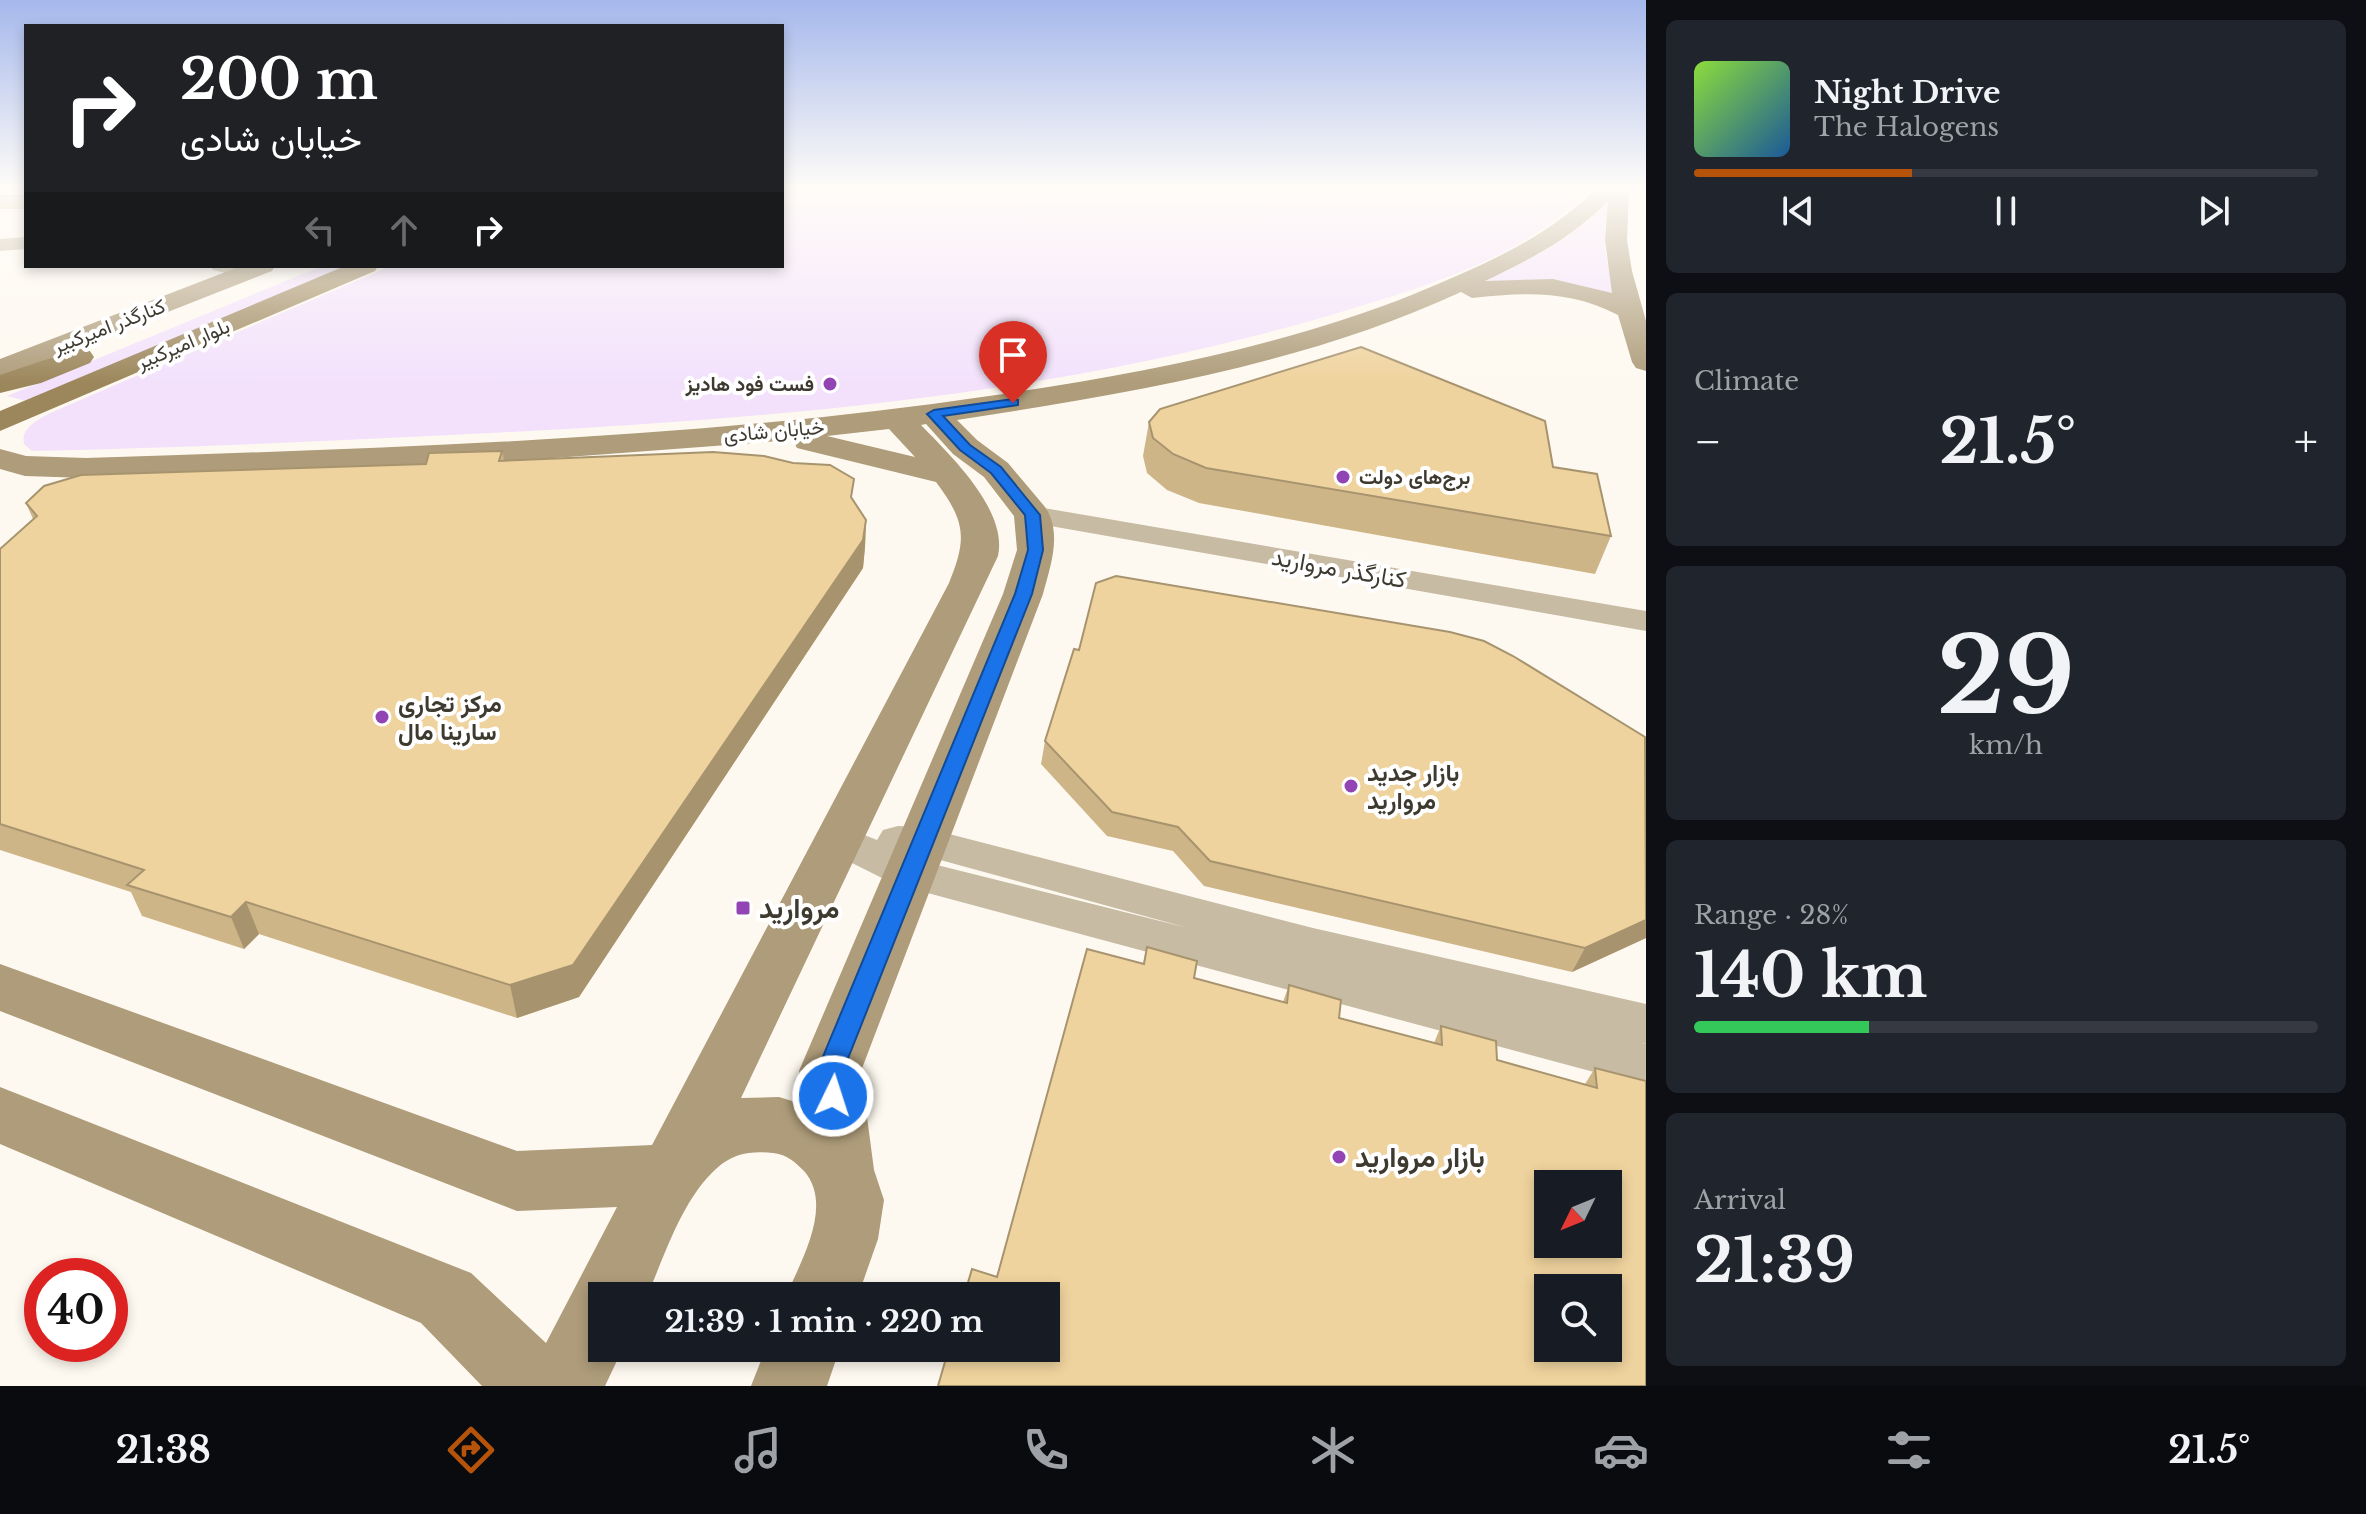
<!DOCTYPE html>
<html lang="en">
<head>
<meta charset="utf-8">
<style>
  body { margin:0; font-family:"Libre Baskerville",Vazirmatn,serif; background:#20242c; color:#f1f3f6; height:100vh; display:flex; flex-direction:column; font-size:30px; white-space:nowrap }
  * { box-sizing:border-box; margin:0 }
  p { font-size:26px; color:#9ea1a6 }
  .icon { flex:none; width:44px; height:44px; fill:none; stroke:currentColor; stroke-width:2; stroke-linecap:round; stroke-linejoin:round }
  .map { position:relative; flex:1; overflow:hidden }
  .panel { display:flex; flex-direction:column; gap:20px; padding:20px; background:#0d0f14; width:720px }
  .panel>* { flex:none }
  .guide { position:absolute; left:24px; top:24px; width:760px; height:244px; border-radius:0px; box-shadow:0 4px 12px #0003; background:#202124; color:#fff; overflow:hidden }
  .needle { width:52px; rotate:227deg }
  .fabs { position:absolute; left:1534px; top:1170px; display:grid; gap:16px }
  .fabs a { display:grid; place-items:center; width:88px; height:88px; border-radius:0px; background:#171b24; box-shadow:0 4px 12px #0003; font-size:40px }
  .speed { position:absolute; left:24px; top:1258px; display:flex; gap:16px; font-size:40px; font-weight:700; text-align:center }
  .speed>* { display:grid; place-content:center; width:104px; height:104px; border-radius:50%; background:#171b24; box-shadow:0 4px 12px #0003; line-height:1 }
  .speed .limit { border:12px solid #d22; background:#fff; color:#111 }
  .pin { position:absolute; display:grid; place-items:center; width:68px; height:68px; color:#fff; margin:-82px -34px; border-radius:50% 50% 50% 0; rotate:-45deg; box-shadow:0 0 8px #0007 }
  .pin .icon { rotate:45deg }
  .me { position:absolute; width:88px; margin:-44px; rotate:4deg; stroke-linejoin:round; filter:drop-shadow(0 0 6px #0008) }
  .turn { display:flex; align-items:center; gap:28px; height:168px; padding:0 24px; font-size:36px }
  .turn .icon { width:104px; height:104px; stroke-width:2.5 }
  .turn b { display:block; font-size:56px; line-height:68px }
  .lanes { display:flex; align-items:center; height:76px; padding:0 24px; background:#0003; justify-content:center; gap:40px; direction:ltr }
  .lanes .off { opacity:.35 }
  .big { font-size:60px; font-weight:700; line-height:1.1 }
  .panel .tile { flex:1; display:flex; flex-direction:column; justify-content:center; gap:12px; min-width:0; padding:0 28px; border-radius:12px; background:#20242c }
  .panel .dial { align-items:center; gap:0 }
  .dial b { font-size:104px; line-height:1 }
  .song { display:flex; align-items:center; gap:24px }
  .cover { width:96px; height:96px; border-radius:12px; background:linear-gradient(135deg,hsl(90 70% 55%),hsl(210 70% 35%)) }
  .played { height:8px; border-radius:4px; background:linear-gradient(90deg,#b45309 35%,#363941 35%) }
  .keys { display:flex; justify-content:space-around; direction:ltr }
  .heat { display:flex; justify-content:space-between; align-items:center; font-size:44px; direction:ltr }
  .charge { height:12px; border-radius:6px; background:linear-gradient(90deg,#34c759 28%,#363941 0) }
  .trip { position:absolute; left:588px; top:1282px; width:472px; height:80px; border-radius:0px; background:#171b24; box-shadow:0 4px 12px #0003; font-weight:700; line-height:80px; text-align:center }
  .tab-bar { display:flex; height:128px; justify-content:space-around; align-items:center; background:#090b0e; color:#9ea1a6 }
  .tab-bar .icon { width:56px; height:56px }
  .tab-bar .current { color:#b45309 }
  .tab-bar b { font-size:36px; color:#f1f3f6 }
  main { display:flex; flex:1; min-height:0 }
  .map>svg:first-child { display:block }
  .green { fill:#f3e1fc }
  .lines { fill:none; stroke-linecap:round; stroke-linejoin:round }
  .street { fill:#c7bba4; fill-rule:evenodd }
  .secondary { fill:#ae9c7a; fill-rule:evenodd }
  .primary { fill:#9c865b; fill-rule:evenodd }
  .wall { fill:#ceb588 }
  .shaded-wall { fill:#a7946f }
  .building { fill:#efd39e; stroke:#a7946f; stroke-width:2; fill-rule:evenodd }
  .route { fill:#1a73e8; stroke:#114b97; stroke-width:2 }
  .poi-dot { fill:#9244b5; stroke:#fff; stroke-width:3 }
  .labels { text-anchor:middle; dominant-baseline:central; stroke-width:8; stroke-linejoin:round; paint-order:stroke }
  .far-street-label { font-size:20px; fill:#3e3a30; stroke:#fff }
  .far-poi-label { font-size:20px; font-weight:bold; fill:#3e3a30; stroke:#fff; text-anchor:end }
  .street-label { font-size:24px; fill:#3e3a30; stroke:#fff }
  .poi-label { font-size:24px; font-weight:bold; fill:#3e3a30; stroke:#fff; text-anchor:start }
  .near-poi-label { font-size:28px; font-weight:bold; fill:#3e3a30; stroke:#fff; text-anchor:start }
</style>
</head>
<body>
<main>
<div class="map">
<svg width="1646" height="1386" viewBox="0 0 1646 1386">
  <rect width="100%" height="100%" fill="#fef9f0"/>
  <path class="green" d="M782,190H1576L1585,191C1528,256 1432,284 1351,309C1080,392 795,417 512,432C352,440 192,448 32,451L24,444C21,428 36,421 48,414L391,266H782Z
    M1612,197C1599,233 1605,264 1618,299L1532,281H1484C1531,259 1578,237 1612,197Z
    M322,266H348L26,401L7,396Z"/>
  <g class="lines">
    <path class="street" d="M26,237V249L0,251V239Z
      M210,266H247L257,272L247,278L213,270Z
      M1032,506L1646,611V631L1022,521L1017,515L1022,509Z
      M839,825L877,840L883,830L898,826L922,827L1313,928L1646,1004V1044L1617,1037L1646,1044V1086L894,884L824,849L818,839L824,829ZM909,855H922L1188,928L921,861Z"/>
    <path class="secondary" d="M1595,190H1629L1627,240L1632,271L1646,321V371L1636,368L1632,362L1618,315C1572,290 1523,292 1472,298L1461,292C1303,365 1127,394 957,420L977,440L1008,463L1045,507C1063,533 1050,567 1043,594L861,1071L874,1170L884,1200L878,1239L858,1296H786C801,1261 834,1205 804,1171C795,1162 786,1154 773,1153C751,1151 734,1153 717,1168C682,1199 665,1255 647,1296H602V1348H623L605,1386H482L421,1323L0,1144V1087L471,1273L546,1343L617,1207L517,1211L0,1011V964L517,1151L652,1145L949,583C967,539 966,522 936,482L797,448L793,440L500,462L86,478L25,476L0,469V449L26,456L86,458C388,448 690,440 989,396C1133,375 1279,348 1414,294C1479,267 1544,240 1595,190ZM1608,201L1605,240L1612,293L1553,279L1485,281C1531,259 1572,238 1608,201ZM926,424L953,454L984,477L1014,516L1017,550L1003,594L799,1071L802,1104L779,1097L741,1098L998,556C1008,510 950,455 921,425ZM889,429L915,457L827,436Z
      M241,266H275L272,271L0,378V359Z
      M766,1348H840L827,1386H751Z"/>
    <path class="primary" d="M345,266H378L375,271L0,431V411Z
      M80,348L90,351L94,357L90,363L41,383L0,393V375Z"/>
  </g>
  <path class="wall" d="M0,190H26V209H0Z
    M1149,422L1553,467L1611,536L1595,574L1199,503L1167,490L1147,473L1143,456Z
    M502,451L504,461L854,501L866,520L865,547L863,568L579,997L517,1018L259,934L244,949L142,916L131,892L0,850V549L33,519L26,503L426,464Z
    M1045,741L1646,938L1572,972L1204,886L1173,851L1107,836L1041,764Z
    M1147,947L1194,978L1283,1002L1289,985L1339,1018L1434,1043L1441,1026L1497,1060L1585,1084L1595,1068L1646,1081L997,1277L1143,964Z"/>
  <path class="shaded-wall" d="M866,520L865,547L863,568L579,997L517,1018L510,985Z
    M246,902L259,934L244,949L231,917Z
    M1646,920V938L1572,972L1585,948Z"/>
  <path class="building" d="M0,190H26V196H0Z
    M1361,347L1545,421L1553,467L1597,474L1611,536L1206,468L1173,454L1153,438L1149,422L1160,409Z
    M502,451L499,461L713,452L764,456L793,463L830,465L854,479L851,497L866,520L863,540L573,965L510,985L246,902L231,917L127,885L144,870L0,824V549L37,516L26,503L44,486L81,475L426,464L429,453Z
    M1116,576L1450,632L1484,641L1513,656L1645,737L1646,920L1585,948L1210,861L1178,827L1112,812L1045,741L1074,649L1079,650L1096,583Z
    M1147,947L1197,961L1194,978L1287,1003L1289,985L1341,1000L1339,1018L1442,1045L1441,1026L1496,1041L1497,1060L1597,1088L1595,1068L1646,1081V1386H938L949,1348H1046V1296H964L972,1269L997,1277L1087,949L1144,964ZM1548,1184H1608V1244H1548ZM1548,1288H1608V1348H1548Z"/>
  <linearGradient id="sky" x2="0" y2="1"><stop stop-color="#a5b8ec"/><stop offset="0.49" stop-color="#fffcf8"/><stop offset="1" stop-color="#fffcf8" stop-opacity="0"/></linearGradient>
  <rect width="1646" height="384" fill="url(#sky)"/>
  <path class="route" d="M1013,399L1018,400V405L943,416L970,445L1001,467L1040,515L1043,550L1032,594L843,1071L846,1096L842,1103L833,1107L823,1103L817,1071L1015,594L1028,550L1025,515L991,473L960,450L927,414L934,410Z"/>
  <g class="poi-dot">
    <circle cx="830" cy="384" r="8"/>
    <circle cx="1343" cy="477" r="8"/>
    <circle cx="382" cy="717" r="8"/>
    <circle cx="1351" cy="786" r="8"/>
    <rect x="735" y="900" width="16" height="16" rx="4"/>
    <circle cx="1339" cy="1157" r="8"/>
  </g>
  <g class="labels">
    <g class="far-street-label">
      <text transform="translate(109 326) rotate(-21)">کنارگذر امیرکبیر</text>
      <text transform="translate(183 344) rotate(-23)">بلوار امیرکبیر</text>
      <text transform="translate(774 431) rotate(-5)">خیابان شادی</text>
    </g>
    <g class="far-poi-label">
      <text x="814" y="384">فست فود هادیز</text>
      <text x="1359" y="477" text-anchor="start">برج‌های دولت</text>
    </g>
    <g class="street-label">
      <text transform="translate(1339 568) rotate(10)">کنارگذر مروارید</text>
    </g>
    <g class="poi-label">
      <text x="398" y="703">مرکز تجاری<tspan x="398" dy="28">سارینا مال</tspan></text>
      <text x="1367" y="772">بازار جدید<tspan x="1367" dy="28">مروارید</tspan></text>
    </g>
    <g class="near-poi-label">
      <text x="759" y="908">مروارید</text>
      <text x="1355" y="1157">بازار مروارید</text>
    </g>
  </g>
</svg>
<div class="fabs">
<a><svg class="needle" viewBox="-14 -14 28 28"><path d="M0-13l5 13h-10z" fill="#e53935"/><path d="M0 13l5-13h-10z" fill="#9ea1a6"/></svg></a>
<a><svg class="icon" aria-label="search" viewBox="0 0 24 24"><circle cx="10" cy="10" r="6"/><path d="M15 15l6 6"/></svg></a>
</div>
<div class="speed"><div class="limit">40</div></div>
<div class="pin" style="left:1013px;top:403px;background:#d93025"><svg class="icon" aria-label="arrive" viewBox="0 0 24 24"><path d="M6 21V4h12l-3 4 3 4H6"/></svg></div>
<svg class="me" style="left:833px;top:1096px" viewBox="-20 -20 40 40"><circle r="17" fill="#1a73e8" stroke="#fff" stroke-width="3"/><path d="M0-11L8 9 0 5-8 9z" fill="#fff"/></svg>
<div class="trip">21:39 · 1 min · 220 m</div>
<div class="guide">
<div class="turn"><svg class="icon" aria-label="right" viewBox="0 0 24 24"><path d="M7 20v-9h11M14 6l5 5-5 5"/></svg><div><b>200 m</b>خیابان شادی</div></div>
<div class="lanes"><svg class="icon off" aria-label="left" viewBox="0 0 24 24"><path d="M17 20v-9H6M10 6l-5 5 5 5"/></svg><svg class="icon off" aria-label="ahead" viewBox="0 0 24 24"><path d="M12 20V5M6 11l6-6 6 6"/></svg><svg class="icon" aria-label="right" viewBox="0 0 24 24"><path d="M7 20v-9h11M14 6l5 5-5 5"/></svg></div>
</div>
</div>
<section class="panel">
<div class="tile">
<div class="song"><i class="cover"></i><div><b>Night Drive</b><p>The Halogens</p></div></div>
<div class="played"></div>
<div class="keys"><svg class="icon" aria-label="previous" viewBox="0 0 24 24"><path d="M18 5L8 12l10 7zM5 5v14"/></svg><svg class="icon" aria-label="pause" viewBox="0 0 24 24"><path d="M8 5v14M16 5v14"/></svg><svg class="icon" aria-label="next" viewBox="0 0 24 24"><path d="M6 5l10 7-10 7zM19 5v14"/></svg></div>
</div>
<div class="tile"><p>Climate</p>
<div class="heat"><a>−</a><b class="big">21.5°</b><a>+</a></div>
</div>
<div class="tile dial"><b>29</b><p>km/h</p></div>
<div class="tile"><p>Range · 28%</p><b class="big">140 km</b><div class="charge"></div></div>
<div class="tile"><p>Arrival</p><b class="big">21:39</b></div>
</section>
</main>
<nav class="tab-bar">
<b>21:38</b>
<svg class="icon current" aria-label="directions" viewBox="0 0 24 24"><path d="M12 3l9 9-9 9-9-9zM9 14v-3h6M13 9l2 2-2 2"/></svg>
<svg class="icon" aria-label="music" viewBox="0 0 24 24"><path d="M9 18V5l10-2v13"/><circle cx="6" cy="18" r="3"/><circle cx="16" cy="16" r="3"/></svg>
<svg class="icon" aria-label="phone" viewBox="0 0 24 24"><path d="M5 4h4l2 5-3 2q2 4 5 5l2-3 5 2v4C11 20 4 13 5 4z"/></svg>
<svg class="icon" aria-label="climate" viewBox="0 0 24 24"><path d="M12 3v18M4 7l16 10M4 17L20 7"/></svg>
<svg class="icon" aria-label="car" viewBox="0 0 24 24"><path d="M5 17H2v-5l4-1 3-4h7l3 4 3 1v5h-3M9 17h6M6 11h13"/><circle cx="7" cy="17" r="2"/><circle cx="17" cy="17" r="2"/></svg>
<svg class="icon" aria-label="filters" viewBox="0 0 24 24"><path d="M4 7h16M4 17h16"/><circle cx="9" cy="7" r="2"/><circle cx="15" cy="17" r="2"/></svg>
<b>21.5°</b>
</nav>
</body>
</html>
